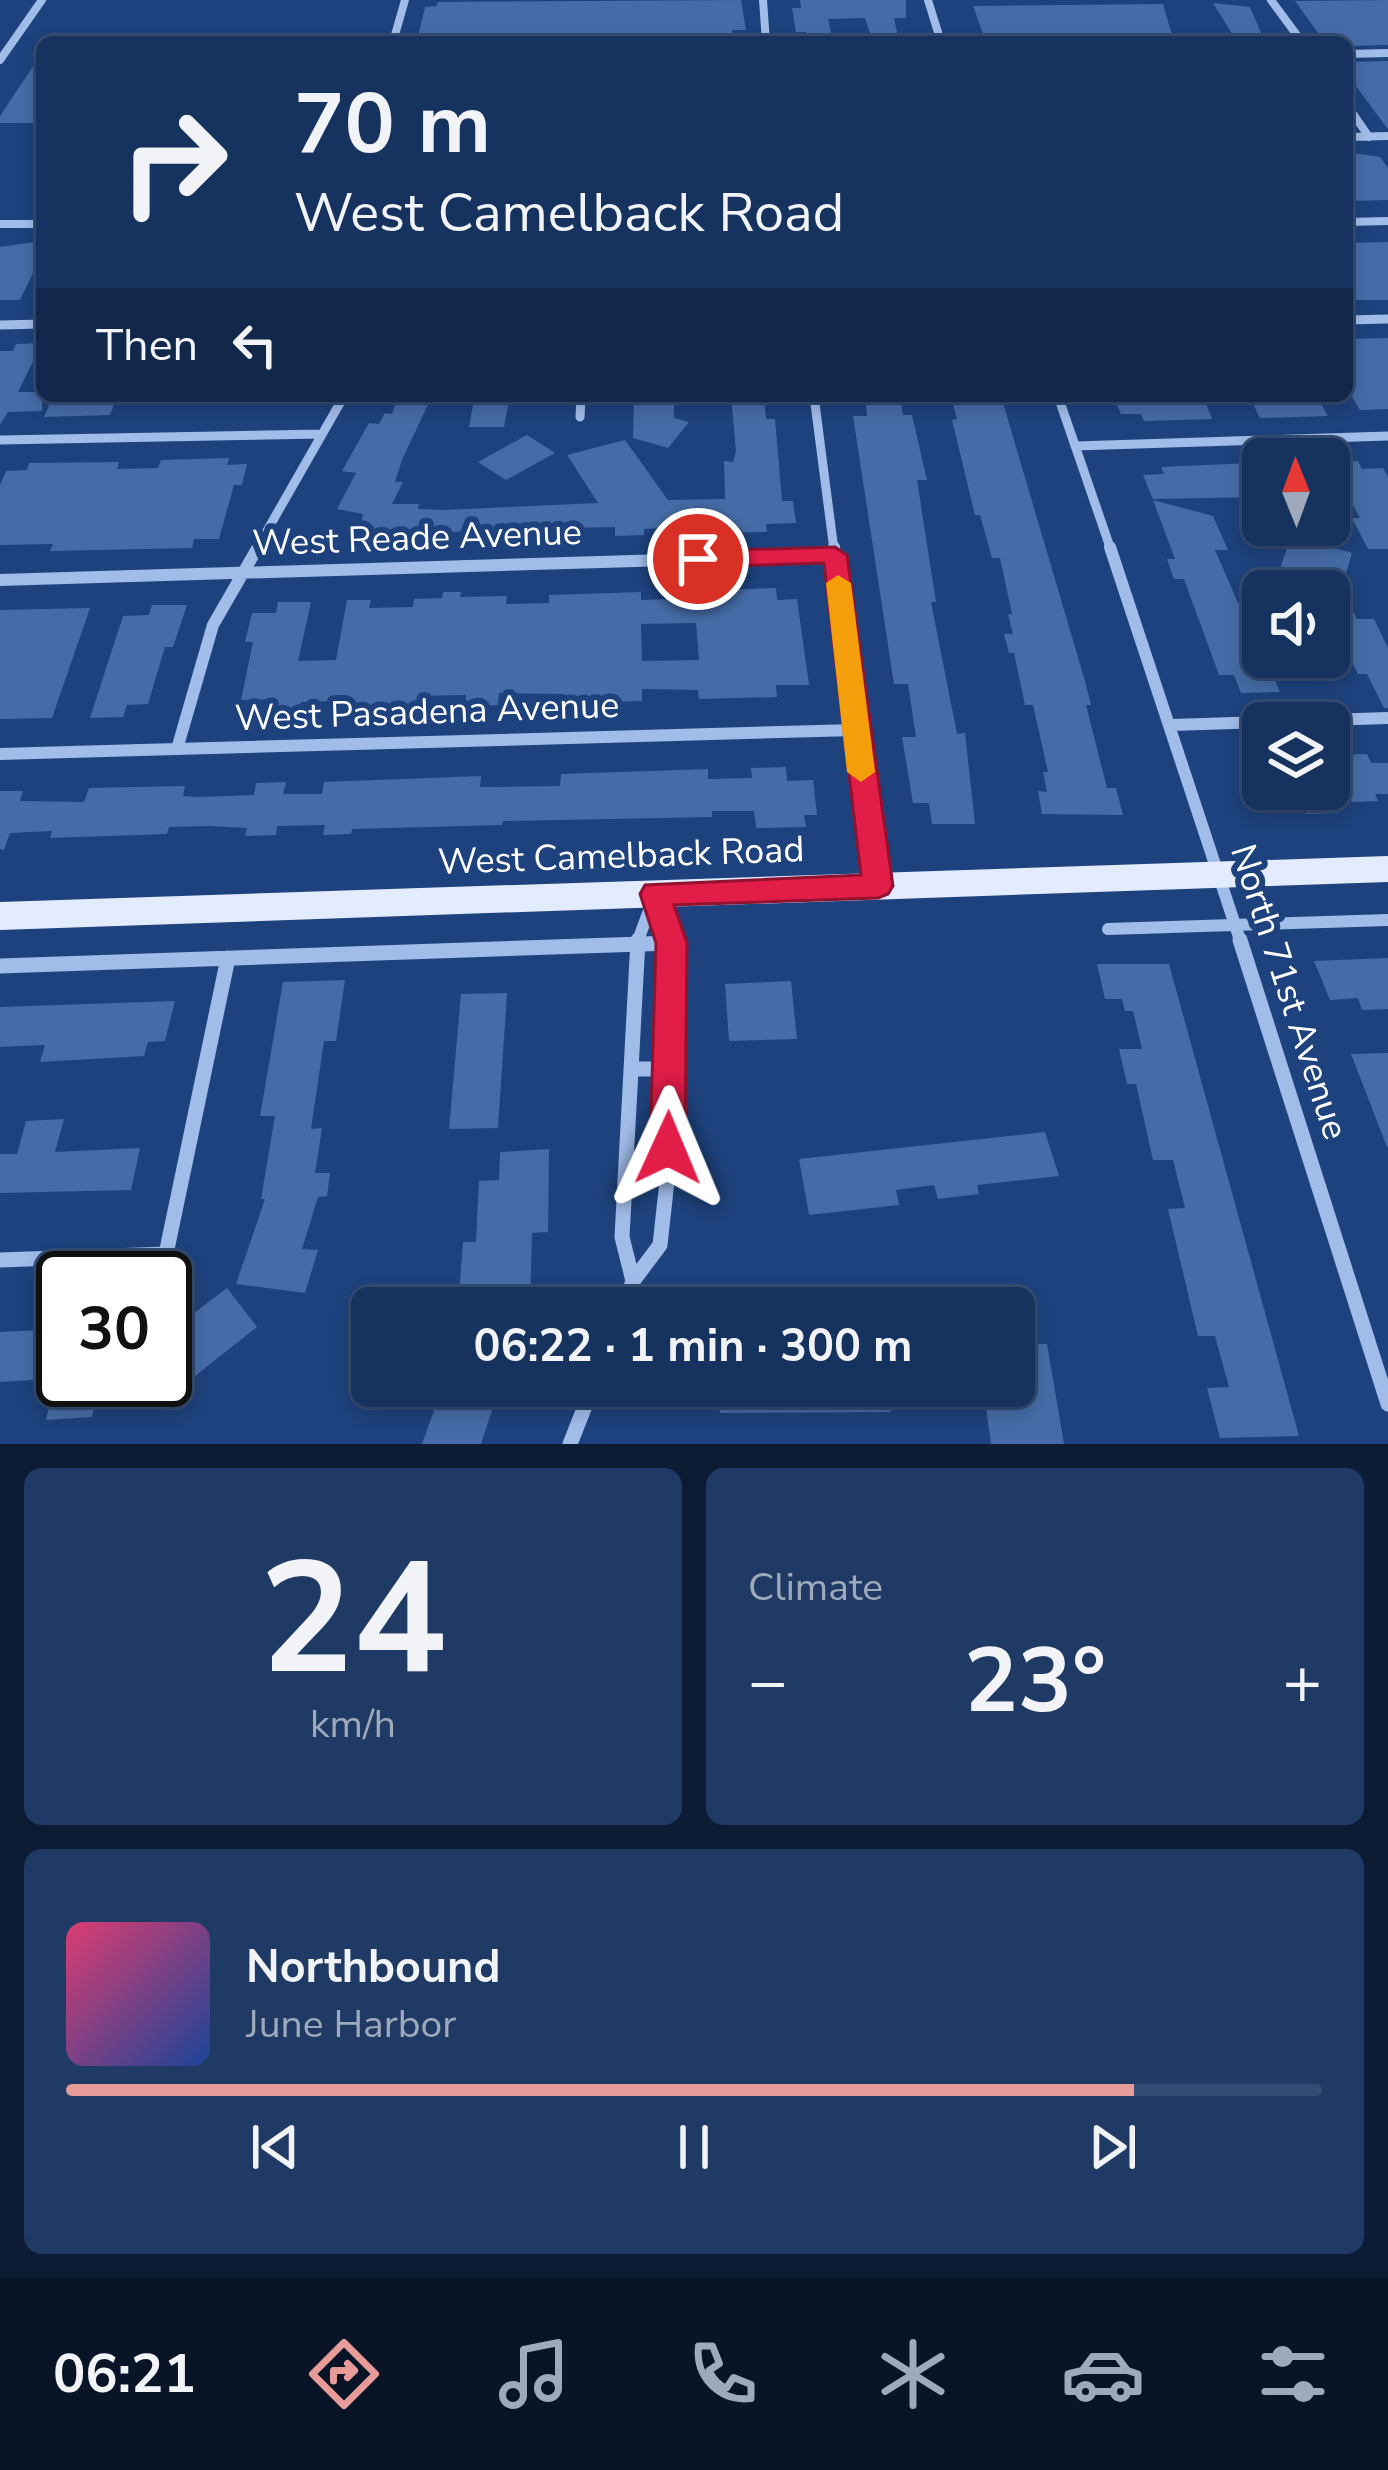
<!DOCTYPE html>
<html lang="en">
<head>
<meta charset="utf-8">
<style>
  body { margin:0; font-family:"Nunito Sans",sans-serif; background:#1f3a64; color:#f1f3f6; height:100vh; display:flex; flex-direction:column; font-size:45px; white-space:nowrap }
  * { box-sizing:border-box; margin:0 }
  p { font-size:39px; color:#9eaabc }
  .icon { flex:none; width:66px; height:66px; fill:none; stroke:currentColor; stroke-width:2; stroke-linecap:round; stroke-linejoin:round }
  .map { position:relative; height:1444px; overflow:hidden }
  .sheet { display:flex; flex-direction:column; gap:24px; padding:24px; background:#0c1c34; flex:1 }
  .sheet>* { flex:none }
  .hud { position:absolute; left:36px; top:36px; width:1317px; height:366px; border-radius:18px; box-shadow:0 6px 18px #0003,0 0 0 3px #354d73; background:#16325e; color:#f1f3f6; overflow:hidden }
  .needle { width:78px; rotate:359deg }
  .tools { position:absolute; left:1242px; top:438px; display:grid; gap:24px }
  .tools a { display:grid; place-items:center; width:108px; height:108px; border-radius:18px; background:#16325e; box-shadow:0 6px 18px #0003,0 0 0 3px #354d73; font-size:60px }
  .speed { position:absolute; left:36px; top:1251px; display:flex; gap:24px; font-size:60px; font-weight:700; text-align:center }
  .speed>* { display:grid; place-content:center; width:156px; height:156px; border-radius:50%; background:#16325e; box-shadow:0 6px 18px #0003,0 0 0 3px #354d73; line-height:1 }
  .speed .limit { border:6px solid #111; border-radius:18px; background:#fff; color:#111 }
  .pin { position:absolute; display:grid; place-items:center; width:102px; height:102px; color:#fff; margin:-51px; border:6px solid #fff; border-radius:50%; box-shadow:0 3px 12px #0007 }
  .me { position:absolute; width:132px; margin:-66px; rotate:1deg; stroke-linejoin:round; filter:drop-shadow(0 0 9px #0008) }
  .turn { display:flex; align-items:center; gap:42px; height:252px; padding:0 60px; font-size:54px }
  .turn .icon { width:156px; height:156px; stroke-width:2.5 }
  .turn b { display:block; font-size:84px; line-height:102px }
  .then { display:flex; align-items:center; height:114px; padding:0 60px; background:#0003; gap:24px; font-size:45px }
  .big { font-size:90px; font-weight:700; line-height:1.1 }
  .sheet .widget { flex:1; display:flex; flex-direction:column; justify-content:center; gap:18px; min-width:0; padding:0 42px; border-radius:18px; background:#1f3a64 }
  .sheet .dial { align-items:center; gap:0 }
  .dial b { font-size:156px; line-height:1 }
  .song { display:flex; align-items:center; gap:36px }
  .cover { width:144px; height:144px; border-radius:18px; background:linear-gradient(135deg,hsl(340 70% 55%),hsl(220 70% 35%)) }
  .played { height:12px; border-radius:6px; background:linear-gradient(90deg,#e69b98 85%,#354d73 85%) }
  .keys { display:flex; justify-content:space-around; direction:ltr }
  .heat { display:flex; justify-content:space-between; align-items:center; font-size:66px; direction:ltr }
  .sheet .tiles { flex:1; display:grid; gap:24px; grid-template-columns:1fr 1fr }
  .widget:last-child { grid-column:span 2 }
  .trip { position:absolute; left:351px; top:1287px; width:684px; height:120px; border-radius:18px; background:#16325e; box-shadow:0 6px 18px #0003,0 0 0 3px #354d73; font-weight:700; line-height:120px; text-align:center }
  .tab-bar { display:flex; height:192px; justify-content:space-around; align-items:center; background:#091426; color:#9eaabc }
  .tab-bar .icon { width:84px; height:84px }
  .tab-bar .on { color:#e69b98 }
  .tab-bar b { font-size:54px; color:#f1f3f6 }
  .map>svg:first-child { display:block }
  .building { fill:#466ca7; fill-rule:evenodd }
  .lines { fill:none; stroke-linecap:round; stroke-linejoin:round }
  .street-far3 { stroke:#a0bce8; stroke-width:8 }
  .street-far2 { stroke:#a0bce8; stroke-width:9 }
  .street-far1 { stroke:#a0bce8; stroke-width:12 }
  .street { stroke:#a0bce8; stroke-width:15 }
  .primary { fill:#e3ebfe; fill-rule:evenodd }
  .route { fill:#e11d48; stroke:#92132f; stroke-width:3 }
  .slow { fill:#f59e0b }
  .labels { text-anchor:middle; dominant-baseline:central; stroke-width:12; stroke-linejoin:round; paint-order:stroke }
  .street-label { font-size:36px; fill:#fff; stroke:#1e427d }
</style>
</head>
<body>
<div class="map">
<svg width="1388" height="1444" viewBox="0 0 1388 1444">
  <rect width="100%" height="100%" fill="#1e427d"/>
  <path class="building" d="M741,0L746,30H732L733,34L483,35L482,39H433L434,36H418L425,7L437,6L438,2Z
    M800,0H906V18H894L899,42H873L865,18L828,19L832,38H807L806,32H796L792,8H801Z
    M1388,0V45L1347,46V40H1323L1295,1Z
    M1213,3L1250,7L1265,42H1237Z
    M1163,4L1174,42H986L973,6Z
    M42,53V123H0V116Z
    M1388,61V128H1387L1347,74V62Z
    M1347,152L1380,157L1388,168V200L1347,201Z
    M42,241V254L20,300H0V247Z
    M1388,242V300H1347V243Z
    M1388,338V409L1360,410L1347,388V339Z
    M42,343L18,392H42V411L8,412L0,425V351H13L16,344Z
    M53,396H117L110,415L44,417Z
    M399,396H432L402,460L395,482H403L392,504H419L418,509L443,510L598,503L567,455L625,440L668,500L725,499L724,461L733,462L736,451L731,396H764L766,419H775L782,501H793L796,523L766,524L767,532L683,533V527L644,529V535L615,536V527L565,528V539H541L542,531L504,532V539L475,540L476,531L421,533L419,543H357L363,514L337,509L356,473L342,471L369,423L379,424L385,413L392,414Z
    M634,396H674V418L689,422L668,448L633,438Z
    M865,396H900L903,415H912L927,480H917L936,602H931L957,734L965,733L975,824H932L929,803H913L902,737H916L908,684H894L853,416H867Z
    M951,396H1001L1085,681L1091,705H1086L1107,788H1116L1123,815L1042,814L1038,791L1047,792L1043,772H1048L1033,705H1025L1014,653H1009L1004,634H1013L1008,614H1012L1000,558H992L980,515H975L952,420L957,419Z
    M1113,396H1203L1212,419L1144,421L1141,414H1121Z
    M1249,396H1317L1328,416L1260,418Z
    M474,399H509L504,427H469Z
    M527,435L555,453L506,480L478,462Z
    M229,458L227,465L247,464L242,485H234L219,539H194L192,548L50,551L53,544L0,545V485L6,471L27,470L29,463L119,462L117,469L158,468L161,460Z
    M1358,461L1362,469L1383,468L1388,477V549H1368L1352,518H1360L1330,462Z
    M1251,463L1263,497L1153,499L1143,475L1164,474L1161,467Z
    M1153,500L1213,516L1228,550H1215L1238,603H1254L1263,623H1251L1280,692L1241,693L1234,675H1219L1184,579H1174L1167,559H1175Z
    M1291,536L1352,553L1341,591H1302L1275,584Z
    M776,588L777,600L797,599L809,685H776L777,697L699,699L698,690L642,689V701L564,703V694L499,693L498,705L465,706L466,695L417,696L416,708L345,710L346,701L301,702L300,710L273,711L276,699L241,700L253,642H245L252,613H276L278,602H311L298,661L336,660L347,600H371L369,608L413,607L414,599L442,598L443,592H461L460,597L507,596L506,604L549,603V595L641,592V600L696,598V591ZM696,623L699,660L642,661L641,624Z
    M152,605H187L173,647H165L148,704L127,705L123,717L90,718L123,616L149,615Z
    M1350,606L1357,619H1374L1388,648V708H1384L1367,674H1358L1342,641H1329V607Z
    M90,608L52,718L0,719V610Z
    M1367,754L1371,763H1388V794H1375L1378,801L1352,802L1331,755Z
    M786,767L787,781L813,780L817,815H804L806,827L756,828L754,811H712V817L503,821L502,825L352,829L351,834L323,835L325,825L277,826L276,835L245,836L247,828L210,826L169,827L167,834L50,838L52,831L10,833L4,850L0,849V791H23L20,801L84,802L89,788L185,786L183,796L198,797L254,795L256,783L286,782L283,794H322L324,782L481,776L480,787L560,786L561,774L708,769V779L752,778L751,768Z
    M1295,789H1328L1338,813L1306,814Z
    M1388,958V1009L1362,1010L1358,998L1330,1000L1314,961Z
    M1097,964H1169L1299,1436L1220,1438L1207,1388L1229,1387L1215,1336H1198L1168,1209L1185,1208L1173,1160H1153L1136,1084H1127L1119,1049H1142L1133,1011H1125L1122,999H1105Z
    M345,980L336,1041H324L311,1129L322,1128L315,1173H330L327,1196L318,1197L302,1249L318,1250L305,1293L236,1284L265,1199H261L275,1116H260L283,982Z
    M791,981L797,1039L729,1041L725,984Z
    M507,993L498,1128L449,1129L461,994Z
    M175,1001L165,1041L148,1042L144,1056L40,1062L45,1045L0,1047V1007Z
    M1388,1053V1147H1387L1351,1054Z
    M64,1119L55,1152L140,1148L131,1190L0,1193V1154H17L26,1121Z
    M1045,1132L1059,1176L977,1185L979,1194L938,1199L934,1185L896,1190L899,1205L809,1215L799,1159Z
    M549,1149L548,1232L532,1233L530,1308H458L463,1242H476L479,1181L499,1180L500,1152Z
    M227,1288L257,1327L185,1384L165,1355V1335Z
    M63,1329V1378L0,1382V1332Z
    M1047,1344L1064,1444H991L983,1386H1014V1345Z
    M55,1380H148L149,1396L96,1399L92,1417L46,1420Z
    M443,1386H500L481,1444H422Z
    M719,1386H889L891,1412L720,1413Z"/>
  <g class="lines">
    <path class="street-far3" d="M763,0L766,42
      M928,0L941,42
      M1271,0L1302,42
      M393,42L405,0
      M1347,54L1388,53
      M0,60L42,0
      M1347,105L1369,137
      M1347,137L1388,136
      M1347,222L1388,221
      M0,224H42"/>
    <path class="street-far2" d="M1347,320L1388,319
      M0,325L42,324
      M814,396L834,550
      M1058,396L1111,550
      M580,417L581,396
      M0,440L322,434
      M1075,446L1388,436
      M256,550L344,396"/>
    <path class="street-far1" d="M834,547L878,885
      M1110,547L1241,943
      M0,580L835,555
      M1172,725L1388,718
      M177,749L213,625L258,547
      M0,754L855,730
      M656,897L672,943
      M1108,929L1388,920
      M637,943L654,897
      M665,943H672"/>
    <path class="street" d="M1240,940L1388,1404
      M0,966L672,943
      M631,1069H669
      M0,1260L166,1254L228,958
      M633,1281L622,1237L638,940
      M623,1308L633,1281L660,1245L667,1181L671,940
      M570,1444L593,1386"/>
    <path class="primary" d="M1388,856V882L0,930V902Z"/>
  </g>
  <path class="route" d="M835,547L847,555L893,886L888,894L878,898L674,905L687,943L685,1148L680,1160L668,1164L655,1160L650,1148L656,943L640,894L645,885L861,875L824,563L698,567L685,559L698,551Z"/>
  <path class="slow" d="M838,575L851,583L875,772L861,782L847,772L826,583Z"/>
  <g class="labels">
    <g class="street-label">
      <text transform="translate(417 538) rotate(-2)">West Reade Avenue</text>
      <text transform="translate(427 712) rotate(-2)">West Pasadena Avenue</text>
      <text transform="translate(621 856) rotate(-2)">West Camelback Road</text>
      <text transform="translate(1289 992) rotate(72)">North 71st Avenue</text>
    </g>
  </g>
</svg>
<div class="tools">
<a><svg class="needle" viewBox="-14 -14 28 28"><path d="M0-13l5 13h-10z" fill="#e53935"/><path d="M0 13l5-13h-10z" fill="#9eaabc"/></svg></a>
<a><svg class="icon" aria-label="sound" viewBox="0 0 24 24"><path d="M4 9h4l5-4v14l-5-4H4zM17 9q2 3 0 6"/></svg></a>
<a><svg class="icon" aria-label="layers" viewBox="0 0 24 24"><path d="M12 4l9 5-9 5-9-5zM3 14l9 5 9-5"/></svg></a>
</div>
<div class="speed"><div class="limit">30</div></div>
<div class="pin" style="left:698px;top:559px;background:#d93025"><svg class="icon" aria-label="arrive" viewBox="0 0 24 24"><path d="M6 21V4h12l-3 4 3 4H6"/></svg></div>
<svg class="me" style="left:668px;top:1148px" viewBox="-20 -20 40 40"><path d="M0-17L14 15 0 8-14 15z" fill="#e11d48" stroke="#fff" stroke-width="4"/></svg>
<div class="trip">06:22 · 1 min · 300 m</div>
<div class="hud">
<div class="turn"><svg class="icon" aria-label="right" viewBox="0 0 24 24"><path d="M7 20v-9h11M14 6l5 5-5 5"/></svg><div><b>70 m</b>West Camelback Road</div></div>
<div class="then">Then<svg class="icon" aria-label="left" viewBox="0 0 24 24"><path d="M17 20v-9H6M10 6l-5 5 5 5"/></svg></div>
</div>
</div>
<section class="sheet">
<div class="tiles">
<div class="widget dial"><b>24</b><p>km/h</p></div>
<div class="widget"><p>Climate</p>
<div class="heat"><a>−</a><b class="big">23°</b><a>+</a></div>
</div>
<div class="widget">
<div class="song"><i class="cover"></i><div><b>Northbound</b><p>June Harbor</p></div></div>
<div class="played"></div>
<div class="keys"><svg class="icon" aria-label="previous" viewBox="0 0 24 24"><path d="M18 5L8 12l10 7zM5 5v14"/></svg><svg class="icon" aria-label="pause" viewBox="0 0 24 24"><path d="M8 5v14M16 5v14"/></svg><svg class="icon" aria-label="next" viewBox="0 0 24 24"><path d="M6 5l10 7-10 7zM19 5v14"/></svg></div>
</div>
</div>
</section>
<nav class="tab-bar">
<b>06:21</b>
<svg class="icon on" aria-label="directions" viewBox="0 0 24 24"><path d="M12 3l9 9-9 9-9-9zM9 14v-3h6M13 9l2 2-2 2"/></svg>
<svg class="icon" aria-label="music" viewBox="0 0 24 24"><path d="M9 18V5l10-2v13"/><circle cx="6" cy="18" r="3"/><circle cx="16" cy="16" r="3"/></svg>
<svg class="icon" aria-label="phone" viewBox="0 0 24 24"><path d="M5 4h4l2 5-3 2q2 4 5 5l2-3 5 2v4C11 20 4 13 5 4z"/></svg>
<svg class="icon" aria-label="climate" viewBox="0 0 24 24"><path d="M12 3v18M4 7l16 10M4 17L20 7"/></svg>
<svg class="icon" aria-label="car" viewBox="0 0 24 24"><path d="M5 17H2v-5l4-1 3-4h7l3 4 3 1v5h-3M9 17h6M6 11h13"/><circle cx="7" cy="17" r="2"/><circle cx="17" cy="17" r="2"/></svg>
<svg class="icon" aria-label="filters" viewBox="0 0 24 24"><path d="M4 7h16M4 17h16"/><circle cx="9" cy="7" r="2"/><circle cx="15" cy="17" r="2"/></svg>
</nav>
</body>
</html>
